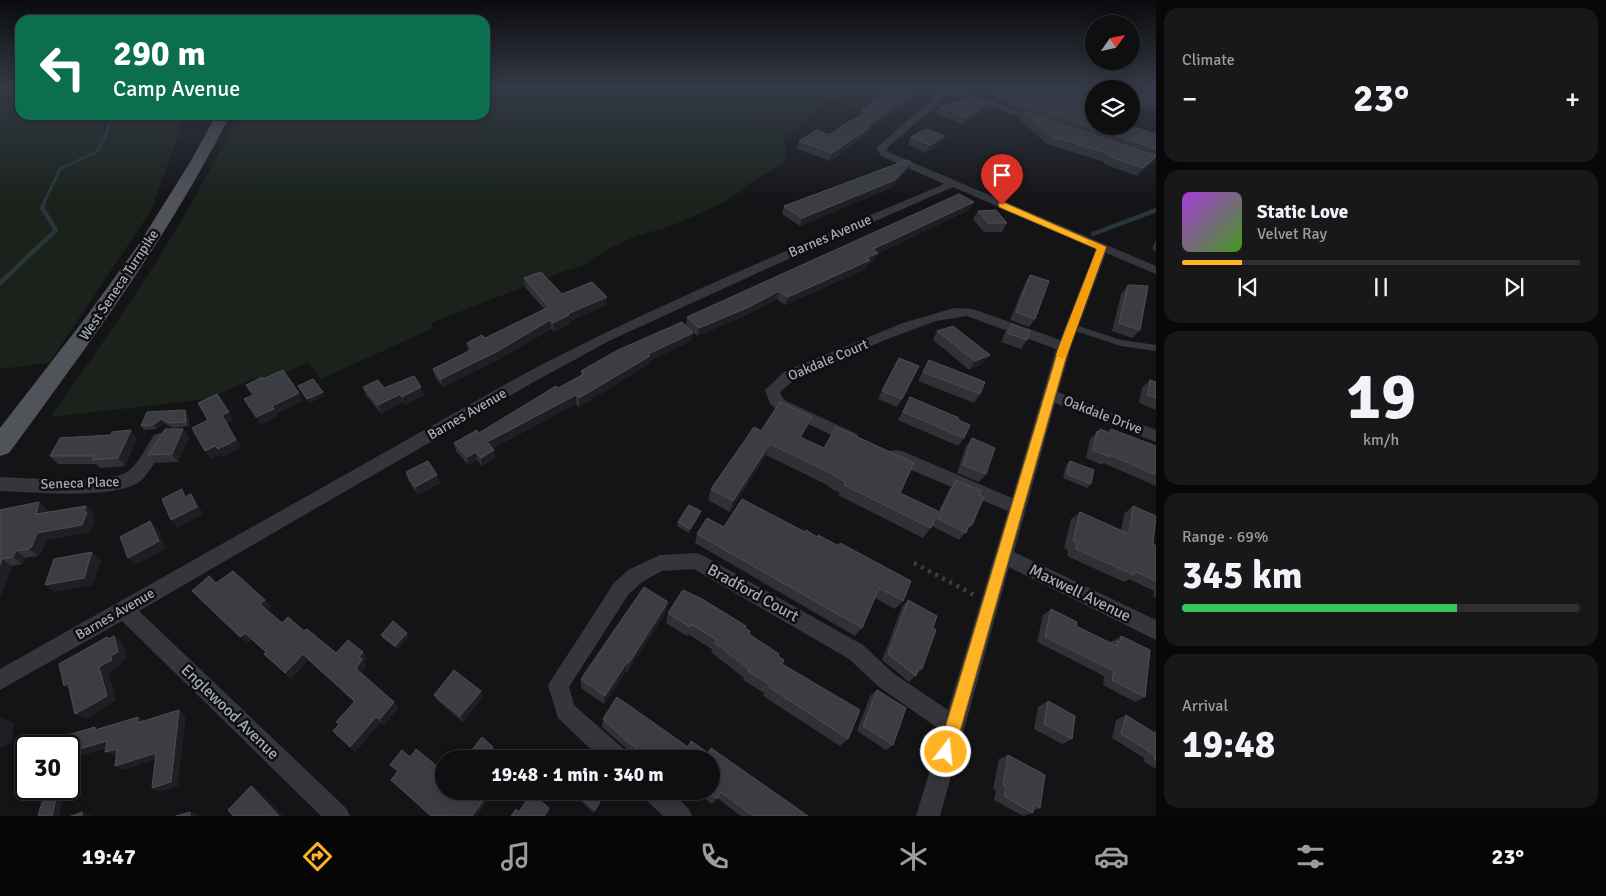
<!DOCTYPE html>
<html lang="en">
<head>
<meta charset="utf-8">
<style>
  body { margin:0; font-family:Signika,sans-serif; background:#18181a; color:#f1f3f6; height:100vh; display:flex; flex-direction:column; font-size:19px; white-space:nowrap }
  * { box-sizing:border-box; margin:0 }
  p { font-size:16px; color:#9b9c9f }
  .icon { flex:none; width:28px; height:28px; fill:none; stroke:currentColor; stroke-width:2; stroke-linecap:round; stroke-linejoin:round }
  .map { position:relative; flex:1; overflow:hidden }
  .panel { display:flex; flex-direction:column; gap:8px; padding:8px; background:#080809; width:450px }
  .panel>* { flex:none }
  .banner { position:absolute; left:15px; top:15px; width:475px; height:105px; border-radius:15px; box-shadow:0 2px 12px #0003,0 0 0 1px #2f2f31; background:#0b6e4f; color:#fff; overflow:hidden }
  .needle { width:32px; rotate:56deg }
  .tools { position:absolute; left:1085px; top:15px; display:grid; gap:10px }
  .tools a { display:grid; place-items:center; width:55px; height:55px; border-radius:50%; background:#0f0f11; box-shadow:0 2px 12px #0003,0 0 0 1px #2f2f31; font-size:25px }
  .speed { position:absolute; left:15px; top:735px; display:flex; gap:10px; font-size:25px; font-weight:700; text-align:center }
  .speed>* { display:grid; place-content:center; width:65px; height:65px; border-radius:50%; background:#0f0f11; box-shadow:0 2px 12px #0003,0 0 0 1px #2f2f31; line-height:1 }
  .speed .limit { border:2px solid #111; border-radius:8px; background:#fff; color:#111 }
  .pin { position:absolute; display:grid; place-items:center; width:42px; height:42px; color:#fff; margin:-51px -21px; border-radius:50% 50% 50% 0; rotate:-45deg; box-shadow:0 0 5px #0007 }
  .pin .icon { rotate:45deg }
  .me { position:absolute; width:55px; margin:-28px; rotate:16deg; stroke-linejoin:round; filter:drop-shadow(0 0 4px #0008) }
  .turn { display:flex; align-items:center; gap:18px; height:105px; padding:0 15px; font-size:22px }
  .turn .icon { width:65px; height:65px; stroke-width:2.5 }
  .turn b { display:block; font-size:35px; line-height:42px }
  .big { font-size:38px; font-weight:800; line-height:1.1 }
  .panel .widget { flex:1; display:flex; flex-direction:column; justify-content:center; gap:8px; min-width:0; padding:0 18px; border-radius:15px; background:#18181a }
  .panel .dial { align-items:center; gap:0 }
  .dial b { font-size:65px; line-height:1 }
  .song { display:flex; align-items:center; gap:15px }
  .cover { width:60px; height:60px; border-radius:8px; background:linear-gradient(135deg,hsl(280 70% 55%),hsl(100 70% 35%)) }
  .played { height:5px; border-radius:2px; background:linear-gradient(90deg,#ffb224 15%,#2f2f31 15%) }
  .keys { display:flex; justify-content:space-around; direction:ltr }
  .heat { display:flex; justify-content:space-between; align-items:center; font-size:28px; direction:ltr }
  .charge { height:8px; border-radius:4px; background:linear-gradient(90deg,#34c759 69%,#2f2f31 0) }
  .trip { position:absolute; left:435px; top:750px; width:285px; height:50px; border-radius:25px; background:#0f0f11; box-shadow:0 2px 12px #0003,0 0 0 1px #2f2f31; font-weight:800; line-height:50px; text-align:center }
  .tabs { display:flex; height:80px; justify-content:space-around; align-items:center; background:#060607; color:#9b9c9f }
  .tabs .icon { width:35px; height:35px }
  .tabs .on { color:#ffb224 }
  .tabs b { font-size:22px; color:#f1f3f6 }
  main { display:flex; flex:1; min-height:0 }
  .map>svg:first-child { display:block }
  .green { fill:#1a221b }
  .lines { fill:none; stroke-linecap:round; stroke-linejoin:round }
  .stream-far1 { stroke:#29343c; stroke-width:3 }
  .stream { stroke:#29343c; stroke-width:4.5 }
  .path { stroke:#3b3d43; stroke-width:4.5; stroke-dasharray:3 5; stroke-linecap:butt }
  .service { stroke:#35363c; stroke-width:6 }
  .minor { fill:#35363c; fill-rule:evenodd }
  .primary { fill:#51535b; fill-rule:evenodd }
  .wall { fill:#303035 }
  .shaded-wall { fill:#1f1f23 }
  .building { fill:#3c3d43; stroke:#4d4f55 }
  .route { fill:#ffb224; stroke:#a67417 }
  .slow { fill:#f59e0b }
  .labels { text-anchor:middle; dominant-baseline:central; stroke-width:5; stroke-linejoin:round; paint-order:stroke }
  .street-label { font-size:14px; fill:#a5abb8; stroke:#0f0f12 }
  .near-street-label { font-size:16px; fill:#a5abb8; stroke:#0f0f12 }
</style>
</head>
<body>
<main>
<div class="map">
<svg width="1156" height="816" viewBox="0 0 1156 816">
  <rect width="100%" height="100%" fill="#141417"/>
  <path class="green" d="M20,86V115H185L152,209L49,363L0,369V86Z
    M485,86H875L886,92L858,108L829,100L784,139L787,157L783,164L761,176L723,203L669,227L636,236L606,250L585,265L562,272L431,323L433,328L321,379L308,363L267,380L255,378L208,399L50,417C120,320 186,223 238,115H485Z"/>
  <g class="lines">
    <path class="stream-far1" d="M42,207L60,169L96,152L104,139L113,115"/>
    <path class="stream" d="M1093,234L1156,210
      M0,283L56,230L42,208L43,206"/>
    <path class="path" d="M914,563L974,595"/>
    <path class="service" d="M1072,327L1121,343L1156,348"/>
    <path class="minor" d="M947,86H957L955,89L1046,121L1044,123H1038L950,93L886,149L888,152L1156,266V274L1106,253L1071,347L1058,392L1156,430V442L1055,403L1014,552L1156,620V640L1009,567L940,816H916L942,731L879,687L849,659L694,569L662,571L642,582L628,595L569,687L574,705L626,751L629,759H601L558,718L548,685L614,583L628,570L660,555L696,553L702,555L863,645L893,673L948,710L1008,511L890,461L888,456L890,451L896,450L902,451L1012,498L1056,349L967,316L936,321L885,340L794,380L780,392L782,397L786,401L857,434L859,438L857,442L851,444L776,409L770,404L765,390L784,372L822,356L903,323L954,308L973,309L1060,340L1096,249L953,187L766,269L609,341L532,383L139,611L346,808L350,816H321L122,621L0,690V669L522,375C659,303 802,244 944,184L881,156L876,148Z
      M160,433L166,435L168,439L166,443C158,455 151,473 139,482C113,500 32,492 0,491V477C24,478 110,484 127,472C139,464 146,446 154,435Z
      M642,791H670L688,808L692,816H663L645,799Z"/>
    <path class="primary" d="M216,115H230C169,236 89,344 9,453L0,456V428L83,321L139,244L192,159Z"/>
  </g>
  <path class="wall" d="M984,86H1142L1156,91V111L1148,108L1131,118V89L1094,126L1156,134V156L1002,103Z
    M1149,86H1156V89Z
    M915,91L913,99L868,131L866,135L830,161L797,149L799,141L829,135L859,117L862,110Z
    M939,107L981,114L963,124L936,114Z
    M1023,111L1151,164L1137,176L1104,164L1105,162L1047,144L1019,119Z
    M945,136L941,144L926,153L908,145L911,137Z
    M911,162L908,170L891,188L800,226L782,214L784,206Z
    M969,210L877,254L874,261L868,264L866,269L785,305L777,299L747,315L697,336L686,326L687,317Z
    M978,211L1007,223L1002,232H984L973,219Z
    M1156,239V251L1152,249Z
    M1030,275L1035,319L1029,327L1010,320L1025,283Z
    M524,278L562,294L607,305L570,321V324L554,332L551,329L499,359L443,387L435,377L433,369L468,351L467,343L485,338L544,309L525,287Z
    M1128,285L1140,330L1132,338L1112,331L1121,294Z
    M1011,324L1027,340L1021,349L1001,342L1005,332Z
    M937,331L984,363L969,370L933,340Z
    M693,333L691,341L649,361V364L579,407L576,404L493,448L494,450L495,458L482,466L477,460L468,465L456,451L454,443L479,433L581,375V371Z
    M899,358L902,399L897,407L878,399Z
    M929,360L980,394L974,403L918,381Z
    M1150,380L1156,382V410L1139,403L1142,388Z
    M298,386L324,396L309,403L300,390Z
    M363,387L384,388L424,395L405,405L403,402L381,414L366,395Z
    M910,397L958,420L964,438L958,446L898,420Z
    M147,412L188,414L189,426L173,428L164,423L156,429L144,430L141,426Z
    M812,417L807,428L801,438L900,493L935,519L950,488L956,480L979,495L972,525L959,540L932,526L923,538L838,495L840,493L828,487L829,486L766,455L730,512L708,500L711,489L761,431Z
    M183,429L189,437L178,462L155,463L148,455Z
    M1100,429L1108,432L1111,429L1156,446V486L1103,463L1102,465L1086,458L1090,439Z
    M137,438L125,466L100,468L96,464H58L50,456Z
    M972,438L986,474L979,482L957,473L966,446Z
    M1070,461L1091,484L1087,488L1063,478L1066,465Z
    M406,472L440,483L418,495L408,480Z
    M742,499L903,601L895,609L875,598L862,628L855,636L695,543L697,534L724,527Z
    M39,502L47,510V512L86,506L94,513L93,517L95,519L90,532L46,540L41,553L38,556L25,558L22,564L12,566L0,597V510Z
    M1133,506L1153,544L1156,546V598L1153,596L1154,591L1129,579L1124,582L1067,556L1068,550L1064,548L1071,519L1080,512L1121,530L1124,514Z
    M700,515L689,533L677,526L678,522Z
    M216,583L265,600L271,606L267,610L282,623L304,631L336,653L363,652L367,658L364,662L366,665L362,673L394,702L398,708L384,725L381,722L355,752L350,747L339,724L354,702L308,660L291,679L264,654L266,652L251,639L247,643L192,591Z
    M908,600L933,628L922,669L909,682L882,660L902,607Z
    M1051,609L1076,626L1111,644V642L1121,636L1145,697L1135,702L1103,685L1104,676L1037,642L1043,615Z
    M666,612L627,672L626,671L604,704L581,688V679Z
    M668,613L745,628L749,634L778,656L782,664L848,739L840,746L763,696L764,693L743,680L744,678L711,652L713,650L688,634L687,636L666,623Z
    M381,635L409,636L397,649L383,638Z
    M877,690L893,745L886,750L857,731L870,696Z
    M481,691L483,696L463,722L437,700L434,695Z
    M1048,701L1072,739L1062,744L1034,729L1038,707Z
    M1126,715L1154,732L1156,731V769L1144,762V758L1112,738L1116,720Z
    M603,719L688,747L708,753L711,748L808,816H741L717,798L712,804L695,791H711V759H639L628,750L602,727Z
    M1008,755L1040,808L1033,811V813L1023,816L994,800L996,791L993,789L999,759Z
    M562,791H601L604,797L594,813L578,799L576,802Z"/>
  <path class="shaded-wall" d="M915,91L913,99L868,131L866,135L830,161L832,153L866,127Z
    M1151,102L1148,108L1131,118V115Z
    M984,106L981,114L963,124L967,117Z
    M945,136L941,144L926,153L930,145Z
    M1156,157L1151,164L1137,176L1143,168Z
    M911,162L908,170L891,188L800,226L802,218Z
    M974,202L969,210L877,254L874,261L868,264L866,269L785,305L788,297L866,258L873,249Z
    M779,291L777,299L747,315L697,336L699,328Z
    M607,297V305L570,321V324L554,332L553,323L567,314Z
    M550,320L551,329L499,359L443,387L441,379Z
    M693,333L691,341L649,361V364L579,407V398L648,354Z
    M990,355L984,363L969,370L975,361Z
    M421,387L424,395L405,405L402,397Z
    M323,392L324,396L309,403L307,399Z
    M299,393L303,401L277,414L278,416L261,425L256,417L272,406Z
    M400,394L403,402L381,414L378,405Z
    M576,395V404L488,451L487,442Z
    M185,410L188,414L189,426L186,422Z
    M229,412L234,420L227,424L242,448L223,457L221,454L211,459L205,451L215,446L222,415Z
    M812,417L807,428L795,448L800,437Z
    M161,419L164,423L156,429L153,425Z
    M183,429L189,437L178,462L172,454Z
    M131,430L137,438L125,466L118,458Z
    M770,444L766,455L730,512L733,501Z
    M494,450L495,458L482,466L481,458Z
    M476,452L477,460L468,465L467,457Z
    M437,475L440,483L418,495L415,487Z
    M191,494L197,502L203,514L178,528L171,520Z
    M39,502L47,510L45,521L36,514Z
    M86,506L94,513L93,517L95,519L90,532L46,540L41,553L38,556L29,549L37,533L84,512Z
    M701,511L700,515L689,533L690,529Z
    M150,521L158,529L166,549L136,565L128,558Z
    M16,551L25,558L22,564L13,557Z
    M92,552L101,560L93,585L55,592L45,585Z
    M2,559L12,566L0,597V565Z
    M265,600L271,606L266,611L260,604Z
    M668,602L666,612L627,672L629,663Z
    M245,633L251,639L247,643L240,637Z
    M407,633L409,636L397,649L395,646Z
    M114,636L123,642L127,659L121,662V666L109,673L116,701L86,719L75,714L99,667L108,639L107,637L115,643Z
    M363,652L367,658L364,662L366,665L361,675L356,669L359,657Z
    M303,654L308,660L291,679L285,673Z
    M627,662L626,671L604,704L605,696Z
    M68,683L74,692L64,686Z
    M481,691L483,696L463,722L460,716Z
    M394,702L398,708L384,725L380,719Z
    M179,710L186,715L178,786L160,792L152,788Z
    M0,717L14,723L12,743L0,748Z
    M138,717L146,721L137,723Z
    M376,717L381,722L355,752L350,747Z
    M107,741L115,746L73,758L69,756V752Z
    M493,747L495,751L489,759H484Z
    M117,749L126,753L114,756L105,752Z
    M156,753L164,757L124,770L115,766Z
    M251,786L258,790L283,816H279Z
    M489,792L491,795L477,816H472Z
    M604,794V797L594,813L595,810Z
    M56,799L62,801L59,816H52Z
    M549,808L550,812L547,816H544Z
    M82,812L94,816H82Z
    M190,812L199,815V816H190Z"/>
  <path class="building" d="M895,86H912L915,91L866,127L869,128L832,153L799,141L817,130L829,135L848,122L869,113L862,110Z
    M992,86H1142L1156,91V104L1151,102L1131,115V89H1094V126H1130L1156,134V149L1005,98Z
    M972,99L984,106L967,117L939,107Z
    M1023,111L1156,156V157L1143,168L1109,156L1111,154L1052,137Z
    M926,129L945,136L930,145L911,137Z
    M907,160L911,162L895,180L802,218L784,206Z
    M959,194L974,202L873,249L878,253L866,258L870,260L788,297L779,291L749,307L699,328L687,317Z
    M996,210L1007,223H988L978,211Z
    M541,272L562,294L592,282L607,297L567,314L569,315L553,323L550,320L498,351L441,379L433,369L473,349L467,343L482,335L485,338L549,307L524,278Z
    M1030,275L1049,281L1035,319L1016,312Z
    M1128,285L1148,286L1140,330L1119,323Z
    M682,322L693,333L648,354L650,356L579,398L576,395L487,442L494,450L481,458L476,452L467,457L454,443L477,430L479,433L556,386L558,388L584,374L581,371L618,350Z
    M1011,324L1030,331L1027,340L1007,333Z
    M953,326L990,355L975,361L937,331Z
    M899,358L919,366L902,399L882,391Z
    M929,360L985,382L980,394L923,372Z
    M283,370L299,393L272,406L274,409L256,417L244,399L253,395L246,385L262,377L263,379Z
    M414,376L421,387L402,397L400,394L378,405L363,387L378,380L384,388Z
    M313,379L323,392L307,399L298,386Z
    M1150,380L1156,382V398L1148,395Z
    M217,394L229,412L222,415L236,440L218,449L215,446L205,451L192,428L208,420L198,403Z
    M910,397L959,418L958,420L970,425L964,438L903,412Z
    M780,402L812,417L800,437L824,448L836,427L914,463L900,493L938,511L931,528L844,485L846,482L834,476L835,475L770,444L733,501L711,489L754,427L761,431Z
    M185,410L186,422L170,423L161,419L153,425L141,426L147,412Z
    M165,429H183L172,454L148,455Z
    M1100,429L1110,433L1111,429L1156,446V475L1110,455V457L1093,450L1097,431L1099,432Z
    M131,430L118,458L92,460L95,456H50L60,438L111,435L112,432Z
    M972,438L995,448L986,474L963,465Z
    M428,461L437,475L415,487L406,472Z
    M1070,461L1094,470L1091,484L1067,474Z
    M956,480L981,491L979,495L984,497L972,525L969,524L966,533L937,518Z
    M182,489L185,497L191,494L197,507L171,520L162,499Z
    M742,499L805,532L806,530L817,537L818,535L839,546L840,543L911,581L903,601L879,588L862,628L697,534L707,518L724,527Z
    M39,502L36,514L86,506L84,512H87L82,525L37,533L32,546L29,549L16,551L13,557L2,559L0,565V510Z
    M689,505L701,511L690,529L678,522Z
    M1133,506L1156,516L1153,544L1156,546V581L1135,571L1134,575L1076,549L1077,543L1073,541L1080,512L1129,534Z
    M150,521L159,541L128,558L120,537Z
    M92,552L84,578L45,585L54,559Z
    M233,571L265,600L260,604L282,623L288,617L304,631L307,629L336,653L348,640L363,652L359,657L362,659L356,669L394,702L380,719L376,717L350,747L333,731L339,724L336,722L355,701L303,654L285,673L264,654L266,652L245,633L240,637L192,591L209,576L216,583Z
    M644,587L668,602L629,663L627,662L605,696L581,679Z
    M683,590L702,599L746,626L745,628L750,631L749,634L779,654L778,656L784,660L782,664L860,710L848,739L769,687L770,685L748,671L749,669L715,643L717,640L691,624L690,627L668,613Z
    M908,600L937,616L933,628L936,630L932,641L922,669L919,667L916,676L888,654Z
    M1051,609L1077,622L1076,626L1117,646V641L1120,642L1121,636L1150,650L1145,697L1112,680L1114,671L1045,637Z
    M393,621L407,633L395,646L381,635Z
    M114,636L118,652L111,656L112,660L99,667L107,696L75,714L68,683L64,686L59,664L107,637L108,639Z
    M454,670L481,691L460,716L434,695Z
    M877,690L906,708L893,745L863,726Z
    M617,697L688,747L691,741L708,753L711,748L808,816H753L721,792L717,799L707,791H711V759H650L629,743L603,719Z
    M1048,701L1075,716L1072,739L1044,724Z
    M179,710L171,782L152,788L156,753L115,766L117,749L105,752L107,741L69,752V746H65L68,735L95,727V730L138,717L137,723Z
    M1126,715L1156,734V732V760L1154,759L1155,755L1121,734Z
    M482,737L493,747L484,759H465Z
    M416,749L444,772V791L489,792L472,816H431L391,780L398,771L390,765L402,750L410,757Z
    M1008,755L1045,775L1040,808L1034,804L1033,813L1004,796L1006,787L1003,785Z
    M251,786L279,816H233L228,810Z
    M566,791H601L604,794L595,810L578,796L576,799Z
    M531,793L549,808L544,816H511L516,809L519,812Z
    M56,799L52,816H38L42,802Z
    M82,812V816H71Z
    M190,812V816H176Z"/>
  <linearGradient id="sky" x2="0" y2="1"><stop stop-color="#0b0b0d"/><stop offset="0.43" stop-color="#343a47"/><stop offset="1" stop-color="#343a47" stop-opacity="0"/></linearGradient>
  <rect width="1156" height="201" fill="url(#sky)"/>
  <path class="route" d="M999,203H1005L1106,247L1069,347L954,752L952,758L946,760L940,758L938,752L1059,347L1097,249L999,207Z"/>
  <path class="slow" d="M1090,240L1106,247L1067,355L1062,359L1056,355L1097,249L1086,242Z"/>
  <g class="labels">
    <g class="street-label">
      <text transform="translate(830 236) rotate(-23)">Barnes Avenue</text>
      <text transform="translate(119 285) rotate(-56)">West Seneca Turnpike</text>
      <text transform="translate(828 360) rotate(-23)">Oakdale Court</text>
      <text transform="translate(467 414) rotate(-30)">Barnes Avenue</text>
      <text transform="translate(1103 415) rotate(21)">Oakdale Drive</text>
      <text transform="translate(80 483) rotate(-2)">Seneca Place</text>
      <text transform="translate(115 614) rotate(-30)">Barnes Avenue</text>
    </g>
    <g class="near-street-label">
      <text transform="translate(753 593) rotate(29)">Bradford Court</text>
      <text transform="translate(1080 593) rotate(26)">Maxwell Avenue</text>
      <text transform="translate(230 712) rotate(44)">Englewood Avenue</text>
    </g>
  </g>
</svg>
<div class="tools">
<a><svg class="needle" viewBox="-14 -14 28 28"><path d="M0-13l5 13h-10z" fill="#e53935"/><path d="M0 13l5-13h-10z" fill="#9b9c9f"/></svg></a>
<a><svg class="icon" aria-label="layers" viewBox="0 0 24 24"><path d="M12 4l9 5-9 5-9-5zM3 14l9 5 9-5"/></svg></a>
</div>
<div class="speed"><div class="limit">30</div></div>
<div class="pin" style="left:1002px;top:205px;background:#d93025"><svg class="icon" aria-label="arrive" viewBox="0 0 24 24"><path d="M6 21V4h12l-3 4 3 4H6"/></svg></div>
<svg class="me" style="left:946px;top:752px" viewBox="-20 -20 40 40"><circle r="17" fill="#ffb224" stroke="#fff" stroke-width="3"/><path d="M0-11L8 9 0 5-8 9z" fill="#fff"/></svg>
<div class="trip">19:48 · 1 min · 340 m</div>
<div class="banner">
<div class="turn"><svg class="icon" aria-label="left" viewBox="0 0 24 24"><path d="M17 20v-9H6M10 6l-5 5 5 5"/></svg><div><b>290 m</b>Camp Avenue</div></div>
</div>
</div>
<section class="panel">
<div class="widget"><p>Climate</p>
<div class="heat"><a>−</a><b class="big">23°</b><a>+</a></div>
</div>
<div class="widget">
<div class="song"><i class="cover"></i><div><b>Static Love</b><p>Velvet Ray</p></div></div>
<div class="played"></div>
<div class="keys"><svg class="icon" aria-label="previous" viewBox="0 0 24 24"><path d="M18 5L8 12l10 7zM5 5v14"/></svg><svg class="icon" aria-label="pause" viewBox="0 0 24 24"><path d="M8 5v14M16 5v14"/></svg><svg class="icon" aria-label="next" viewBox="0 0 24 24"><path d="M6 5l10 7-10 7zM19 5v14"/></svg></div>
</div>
<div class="widget dial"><b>19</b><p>km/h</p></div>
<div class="widget"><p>Range · 69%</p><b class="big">345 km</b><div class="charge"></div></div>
<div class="widget"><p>Arrival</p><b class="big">19:48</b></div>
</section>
</main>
<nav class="tabs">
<b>19:47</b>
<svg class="icon on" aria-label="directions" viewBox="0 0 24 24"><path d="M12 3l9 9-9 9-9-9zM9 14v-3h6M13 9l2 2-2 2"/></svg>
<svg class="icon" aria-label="music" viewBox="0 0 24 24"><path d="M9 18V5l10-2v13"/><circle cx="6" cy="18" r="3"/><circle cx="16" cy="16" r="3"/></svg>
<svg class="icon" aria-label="phone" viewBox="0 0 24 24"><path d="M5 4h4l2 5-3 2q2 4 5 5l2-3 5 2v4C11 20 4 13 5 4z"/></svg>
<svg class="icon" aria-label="climate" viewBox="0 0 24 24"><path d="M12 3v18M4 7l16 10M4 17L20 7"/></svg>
<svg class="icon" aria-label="car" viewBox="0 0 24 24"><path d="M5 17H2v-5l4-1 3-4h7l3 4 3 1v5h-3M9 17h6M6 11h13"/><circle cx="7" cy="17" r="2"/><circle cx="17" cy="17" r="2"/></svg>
<svg class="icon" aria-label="filters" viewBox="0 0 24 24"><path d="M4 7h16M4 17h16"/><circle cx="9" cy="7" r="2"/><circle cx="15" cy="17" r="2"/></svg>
<b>23°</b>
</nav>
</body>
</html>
